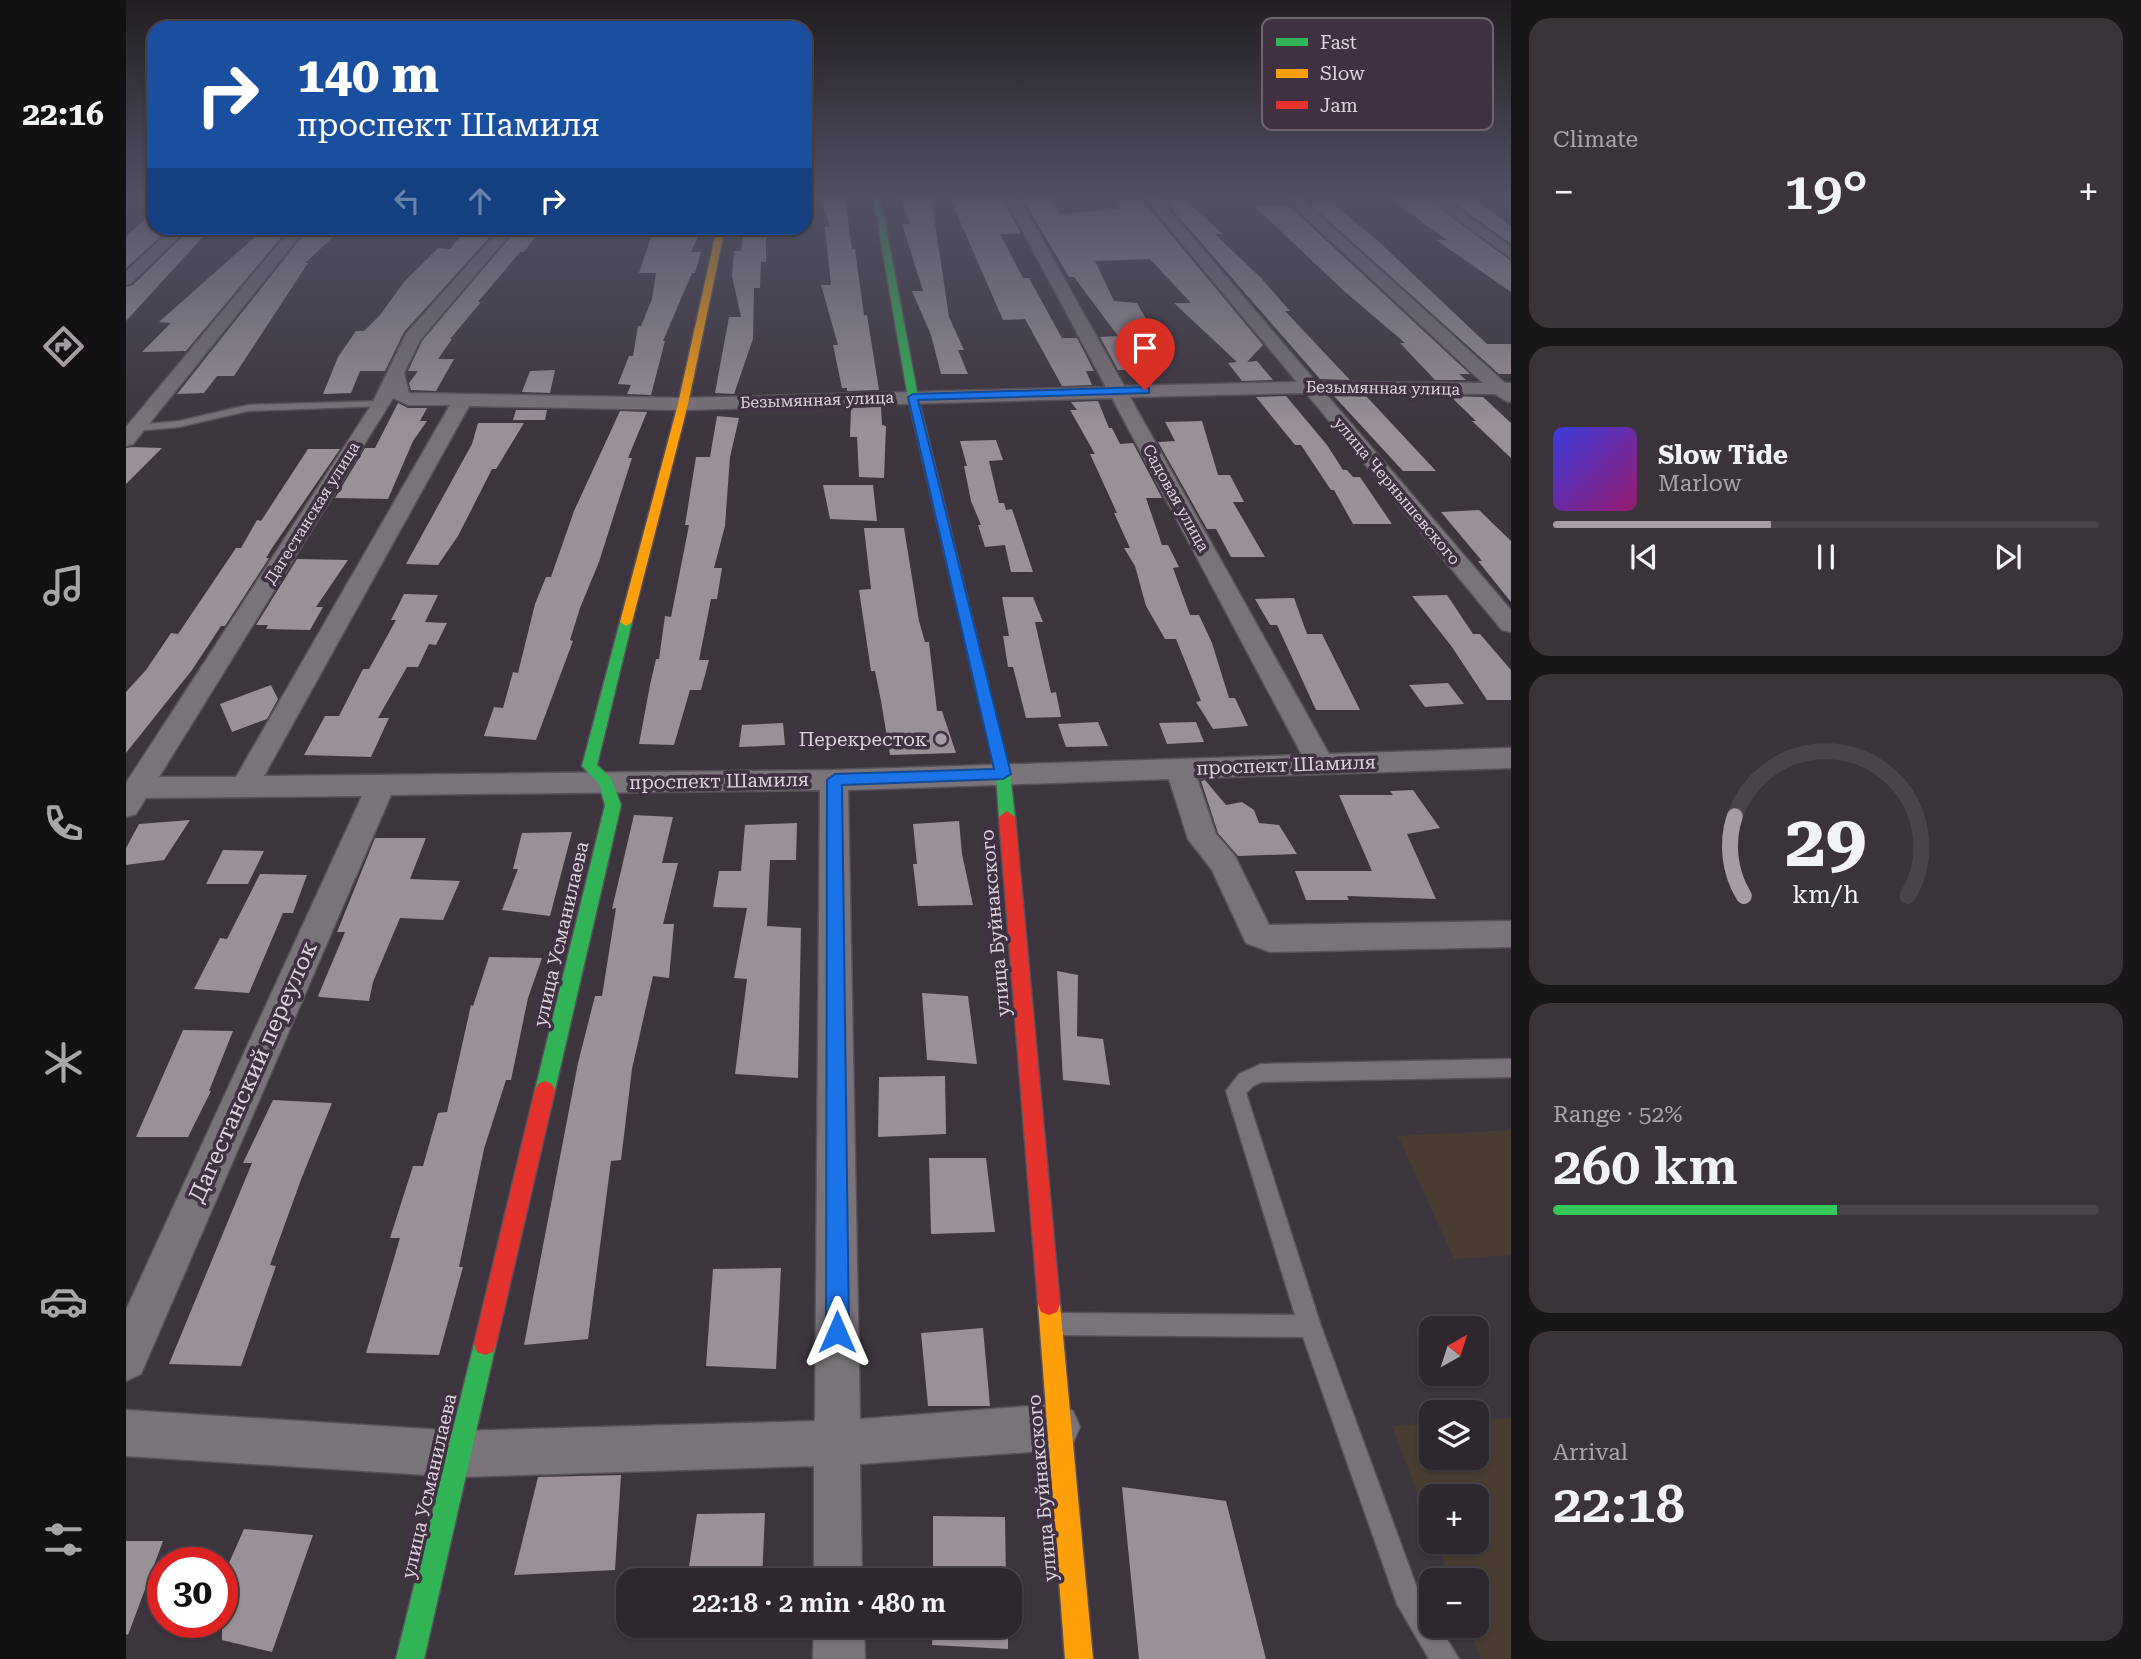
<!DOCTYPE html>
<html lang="en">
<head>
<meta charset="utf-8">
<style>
  body { margin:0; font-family:"Roboto Serif",serif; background:#3a343a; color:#f1f3f6; height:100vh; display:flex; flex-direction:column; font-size:26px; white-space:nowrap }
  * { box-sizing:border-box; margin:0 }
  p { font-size:23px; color:#a7a6aa }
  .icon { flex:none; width:38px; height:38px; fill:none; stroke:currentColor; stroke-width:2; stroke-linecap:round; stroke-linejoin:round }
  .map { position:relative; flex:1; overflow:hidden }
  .side { display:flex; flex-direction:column; gap:18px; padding:18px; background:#191619; width:630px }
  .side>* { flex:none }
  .guide { position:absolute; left:21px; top:21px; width:665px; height:214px; border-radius:21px; box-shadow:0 2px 5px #0004,0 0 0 2px #49444a; background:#1a4fa0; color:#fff; overflow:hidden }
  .needle { width:46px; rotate:39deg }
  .buttons { position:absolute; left:1293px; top:1316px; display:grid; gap:14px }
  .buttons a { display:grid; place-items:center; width:70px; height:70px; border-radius:14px; background:#2e282e; box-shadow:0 2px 5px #0004,0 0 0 2px #49444a; font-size:35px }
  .speed { position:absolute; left:21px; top:1547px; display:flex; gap:14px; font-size:35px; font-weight:700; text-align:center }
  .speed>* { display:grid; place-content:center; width:91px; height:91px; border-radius:50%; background:#2e282e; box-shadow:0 2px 5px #0004,0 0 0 2px #49444a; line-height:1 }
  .speed .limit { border:10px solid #d22; background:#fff; color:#111 }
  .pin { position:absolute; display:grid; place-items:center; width:60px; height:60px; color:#fff; margin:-72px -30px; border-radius:50% 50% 50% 0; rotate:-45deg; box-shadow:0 0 7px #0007 }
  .pin .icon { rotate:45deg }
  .me { position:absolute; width:77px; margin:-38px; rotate:0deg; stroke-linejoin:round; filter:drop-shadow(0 0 5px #0008) }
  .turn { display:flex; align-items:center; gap:24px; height:147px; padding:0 35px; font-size:32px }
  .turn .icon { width:91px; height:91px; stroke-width:2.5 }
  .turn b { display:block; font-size:49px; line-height:60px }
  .lanes { display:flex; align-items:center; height:66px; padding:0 35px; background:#0003; justify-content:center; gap:35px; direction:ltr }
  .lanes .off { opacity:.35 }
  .big { font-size:52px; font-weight:600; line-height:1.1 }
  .side .card { flex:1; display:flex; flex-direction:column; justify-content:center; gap:10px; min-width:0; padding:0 24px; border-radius:21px; background:#3a343a }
  .side .dial { align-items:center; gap:0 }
  .dial svg { height:182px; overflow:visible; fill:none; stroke:#49444a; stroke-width:7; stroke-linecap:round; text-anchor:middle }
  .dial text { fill:#f1f3f6; stroke:none }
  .song { display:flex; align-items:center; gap:21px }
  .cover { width:84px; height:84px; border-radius:10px; background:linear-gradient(135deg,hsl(240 70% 55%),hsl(320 70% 35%)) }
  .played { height:7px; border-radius:4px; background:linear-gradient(90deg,#a59ca6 40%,#49444a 40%) }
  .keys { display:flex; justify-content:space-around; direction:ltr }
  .heat { display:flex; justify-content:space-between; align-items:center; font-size:38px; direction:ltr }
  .charge { height:10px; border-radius:5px; background:linear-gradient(90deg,#34c759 52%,#49444a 0) }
  .trip { position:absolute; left:490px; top:1568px; width:406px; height:70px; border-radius:21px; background:#2e282e; box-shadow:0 2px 5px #0004,0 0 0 2px #49444a; font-weight:600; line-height:70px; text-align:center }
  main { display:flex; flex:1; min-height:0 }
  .menu { display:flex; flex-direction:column; width:126px; justify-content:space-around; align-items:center; background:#121012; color:#a7a6aa }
  .menu .icon { width:49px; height:49px }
  .menu .current { color:#a59ca6 }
  .menu b { font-size:32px; color:#f1f3f6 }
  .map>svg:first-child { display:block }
  .education { fill:#473c2f }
  .building { fill:#999098 }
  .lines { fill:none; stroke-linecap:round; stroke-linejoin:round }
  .lane-casing { stroke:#595159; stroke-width:3 }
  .street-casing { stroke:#595159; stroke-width:3 }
  .fast-casing { stroke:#595159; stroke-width:3 }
  .slow-casing { stroke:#595159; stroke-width:3 }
  .jam-casing { stroke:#595159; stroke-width:3 }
  .lane { fill:#79737a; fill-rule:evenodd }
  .street { fill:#79737a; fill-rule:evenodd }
  .fast { fill:#30b455; fill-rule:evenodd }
  .slow { fill:#ff9f0a; fill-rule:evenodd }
  .jam { fill:#e5322d; fill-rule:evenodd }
  .route { fill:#1a73e8; stroke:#114b97; stroke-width:2 }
  .poi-dot { fill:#a59ca6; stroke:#403142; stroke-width:2.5 }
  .labels { text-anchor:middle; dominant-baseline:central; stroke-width:7; stroke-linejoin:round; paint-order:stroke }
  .far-street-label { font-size:16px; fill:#ddd3de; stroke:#403142 }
  .poi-label { font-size:19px; fill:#ddd3de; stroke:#403142; text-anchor:end }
  .street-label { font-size:19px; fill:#ddd3de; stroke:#403142 }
  .near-street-label { font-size:23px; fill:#ddd3de; stroke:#403142 }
  .key { fill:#403142; stroke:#6f6271; stroke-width:2 }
  .key-label { font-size:19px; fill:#ddd3de }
</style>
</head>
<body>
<main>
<nav class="menu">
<b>22:16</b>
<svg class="icon current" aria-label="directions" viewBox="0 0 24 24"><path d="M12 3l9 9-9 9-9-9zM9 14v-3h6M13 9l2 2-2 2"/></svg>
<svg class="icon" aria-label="music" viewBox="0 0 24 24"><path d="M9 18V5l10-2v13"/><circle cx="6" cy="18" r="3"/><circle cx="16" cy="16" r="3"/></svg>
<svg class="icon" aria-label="phone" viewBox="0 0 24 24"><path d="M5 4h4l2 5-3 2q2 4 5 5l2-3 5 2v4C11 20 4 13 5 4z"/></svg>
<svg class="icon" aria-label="climate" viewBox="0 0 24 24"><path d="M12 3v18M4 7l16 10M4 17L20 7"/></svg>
<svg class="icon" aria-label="car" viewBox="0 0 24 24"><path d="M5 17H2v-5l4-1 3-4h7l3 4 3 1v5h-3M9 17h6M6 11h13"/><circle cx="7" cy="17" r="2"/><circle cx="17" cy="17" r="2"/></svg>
<svg class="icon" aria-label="filters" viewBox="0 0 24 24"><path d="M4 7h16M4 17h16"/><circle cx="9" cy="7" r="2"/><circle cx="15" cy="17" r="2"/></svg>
</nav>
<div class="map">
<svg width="1385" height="1659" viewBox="0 0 1385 1659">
  <rect width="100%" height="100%" fill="#3d353e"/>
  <path class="education" d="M1385,1130V1255L1328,1259L1272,1136Z
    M1385,1418V1659H1355L1342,1626H1351V1580H1325L1310,1542H1351V1496H1306L1305,1529L1266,1426L1305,1423L1306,1458H1351V1420Z"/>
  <path class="building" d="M694,196H719L726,249H729L738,315H741L753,390L721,391V388H716L707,345H712L695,285H705L699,227H704Z
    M805,196L823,317L838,350H832L842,374H815L805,335L786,291H797L776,224H784L774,197Z
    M823,196H875L895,234H874L897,278H903L936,338H951L968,371H960L966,385L936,386L899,319L877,320Z
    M895,196H924L934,214L994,209L987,201H1017L1137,345L1121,362L1131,361L1147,380L1116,381L1102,363L1111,362L1048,303H1065L1024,259L969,261L988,301L1011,303L1028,333L1013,334L1031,369L1021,374L1017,370H992L974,337L992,336L948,277H943Z
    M1260,196H1297L1385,261V292L1310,240H1321Z
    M1318,196H1346L1385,226V244Z
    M1038,200H1059L1097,234H1089L1135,278L1164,311H1159L1224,380L1194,379Z
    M1206,203L1251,240L1361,344H1385V374H1373L1184,204Z
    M1162,205L1344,374H1333L1340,380H1309L1274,343H1279L1218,291L1128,206Z
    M28,210V228H44L0,268V237Z
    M65,228H85L0,321V287L7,285Z
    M139,228H163L60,351L16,352L45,323L33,322Z
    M183,228H217L179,263H182L108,376H91L78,393L51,394Z
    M341,228H372L278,332L259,371H234L225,393L197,394L212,357L230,331H238L254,315L278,282L312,248L324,249Z
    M392,228H416L398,252H394L352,302H355L324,339H326L312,359H328L310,391L285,390L283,383L292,371H282L296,341Z
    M528,228H572L570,234H573L565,252H575L569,273H566L537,341H539L525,395L501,394L505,385L492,384L503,356H507L512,326H515L526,299L530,273H513Z
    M618,228H640V262H635L634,288H628L627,339L608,394L589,393L603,317H615L606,276L608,251H615Z
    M429,370L424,393L396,392L404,371Z
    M1160,396L1201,445L1217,470H1221L1227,477H1234L1266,524H1227L1208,490H1205L1175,445H1169L1130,397Z
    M1208,396H1240L1310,471H1277Z
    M1324,396L1357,397L1385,423V458L1346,421H1350Z
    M972,401L983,428H986L994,444L1007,443L1036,498H1020L1036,545H1042L1053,567L1047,568L1064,615H1073L1086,643L1103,698H1109L1122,726L1087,729L1070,702L1075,701L1050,639H1039L1020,606L1009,566L998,548H1004L988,513H991L964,454H969L944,410H951L945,402Z
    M272,403L282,408H301L294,421H301L287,441L262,499L209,498L239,448H249Z
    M755,407L756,425L760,426L758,478L733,477L731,437H724L725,408Z
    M390,410H421L419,420H387Z
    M494,411L521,412L502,458H506L473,562L454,608L444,640L447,641L410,740L358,736L368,707L377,708L387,672L392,673L409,604L420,577H425L448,511Z
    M591,416L613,418L604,457L599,526L588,568H596L591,599H585L573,660H583L575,690H564L548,745L513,744L524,685L530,659H533L539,616L545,617L563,525H559L570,457H584Z
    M1076,421L1092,475H1104L1118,502H1107L1139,557H1105L1090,529H1081L1032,442L1049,441L1039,422Z
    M352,423H398L370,469H366L332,536L312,565L280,564L346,444Z
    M870,440L877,460L863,461L873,503H878L880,510L886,509L907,572H885L879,545L859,547L852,525H855L845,501L838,466H841L834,441Z
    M6,447L36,448L0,484V448Z
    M182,449H214L146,548L140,558H143L99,626H95L66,670L0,753V692L20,670L45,633L52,634L110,548H115L131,520L135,521Z
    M697,485H747L751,521L704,519Z
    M1353,510L1385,541V602L1352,561H1356L1315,512Z
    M738,528H778L793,621L799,642H803L811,711H816L830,753L764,755L755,701L749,671H745L733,590L745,589Z
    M171,559L222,560L190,607H197L184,630L140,629L142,625H130Z
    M278,594L312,595L299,622L321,623L310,645L303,644L292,667H281L252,718H263L245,757L178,755L199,716H213L237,669H243L270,620H265Z
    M1321,595L1347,634H1354L1385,670V700H1361L1326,647L1286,596Z
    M876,597H907L917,622H909L925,693L930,692L935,717L900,718L887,667H882L877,636H883Z
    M1168,598L1181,634H1196L1234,710H1190L1151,625H1144L1129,599Z
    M1322,683L1338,704L1299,707L1283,685Z
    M145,685L152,699L141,719L106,732L94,704Z
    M972,722L982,746L940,747L932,724Z
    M1070,722L1078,742L1041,744L1033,723Z
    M657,723L659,745L613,747L616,725Z
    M1079,780L1100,805L1116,802L1128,810L1133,823L1153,825L1171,854L1112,856L1092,833L1075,781Z
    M1287,790L1314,828L1281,834L1310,899L1221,896L1223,900H1180L1169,871H1246L1213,795H1267L1264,791Z
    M508,815L547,817L536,863H552L537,924H548L543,978L527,976L506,1069L495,1160L485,1161L462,1339L398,1345L452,1063L469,996H476L490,908L486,909Z
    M64,820L38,860L0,865V848L13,824Z
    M833,821L836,854L847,905L792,906L787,864H791L787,824Z
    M671,823L670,860H644L641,926L675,928L672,1078L609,1074L621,979L608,978L621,908L587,907L593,871H615L619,825Z
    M446,832L424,916L376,910L392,869H387L396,833Z
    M249,838H300L284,879L334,881L317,920L274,918L247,982L243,1001L194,997L192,996L219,932H211Z
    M97,850L138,851L122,884H80Z
    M134,874L181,875L167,913H157L123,993L68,989L94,938L101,939Z
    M363,957L416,958L402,998L385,1080H380L358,1149L333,1267H337L313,1355L240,1353L274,1238H264L287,1166H297L312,1113L321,1112L345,1005L347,1006Z
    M931,971L952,975L951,1036L977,1039L984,1085L937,1080Z
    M796,993L842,996L851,1064L801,1060Z
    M57,1030L107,1031L83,1091H85L62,1137H10Z
    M819,1076L820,1134L752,1137L753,1077Z
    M147,1100L206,1103L176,1177L144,1265L150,1266L115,1366L43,1364L126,1163H117Z
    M803,1158H860L869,1232L805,1234Z
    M655,1268L650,1369L580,1366L587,1269Z
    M857,1328L864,1406H802L795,1333Z
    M495,1475L489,1570L388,1575L412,1477Z
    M996,1487L1100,1501L1140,1659H1013Z
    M639,1513L636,1580H561L571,1514Z
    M807,1516L879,1517L880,1580H807Z
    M118,1529L187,1535L146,1652L96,1640V1579Z
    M0,1541H37L2,1635L0,1634Z
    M807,1626H882V1649L806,1645Z"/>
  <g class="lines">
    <defs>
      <path id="lane" d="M255,401L260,404L259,406L122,411L53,427L10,431L5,428L10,425L53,421L122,405Z
        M1385,1059V1077L1136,1082L1127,1086L1120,1093L1195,1326L1294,1596L1306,1614V1626H1313L1333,1659H1303L1271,1604L1177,1337L933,1335L925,1332L922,1324L925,1316L933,1313L1169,1315L1100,1091L1113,1074L1135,1064Z"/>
      <path id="street" d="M878,196H892L998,386L1171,382L1017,196H1031L1190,382L1357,383L1157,196H1172L1379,383H1385V401L1382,402L1369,394L1199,393L1385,610V632L1376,630L1180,393L1004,397L1203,754L1385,748V768L1071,778L1090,834L1109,856L1143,925L1385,921V947L1144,952L1120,943L1086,870L1062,839L1043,779L722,790L734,1419L931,1404L947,1411L954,1427L947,1443L931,1450L734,1464L736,1580H688V1466L332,1477L0,1456V1410L332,1431L689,1421L694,790L265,795L15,1374L0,1381V1310L236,796L20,798L10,814L0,817V783L246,404L280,334L375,228H389L294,340L278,373L283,393L557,398L980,387ZM267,398L282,405H324L110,777H33ZM986,398L1176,755L708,770L138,776L343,406L557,410Z
        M1299,196H1314L1385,247V258Z
        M47,228H62L5,283L0,285V272Z
        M166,228H180L7,444L0,446V427Z
        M688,1626H738L739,1659H687Z"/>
      <path id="fast" d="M747,196H754L792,397L884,774L889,817L881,823L873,817L870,774L782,397Z
        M500,618L506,622L471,765L485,778L495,805L429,1090L426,1096L419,1099L412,1096L409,1090L479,805L473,784L456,766L494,622Z
        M359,1333L367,1336L370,1344L298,1659H270L348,1344L351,1336Z"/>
      <path id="slow" d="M591,228H599L562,404L506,622L500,626L494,622L552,404Z
        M923,1293L931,1296L934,1304L967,1659H939L912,1304L915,1296Z"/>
      <path id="jam" d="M881,811L889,817L934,1304L931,1312L923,1315L915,1312L912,1304L873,817Z
        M419,1081L426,1084L429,1090L370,1344L367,1352L359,1355L351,1352L348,1344L409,1090L412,1084Z"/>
    </defs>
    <use href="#lane" class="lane-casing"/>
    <use href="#street" class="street-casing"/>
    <use href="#fast" class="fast-casing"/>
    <use href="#slow" class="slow-casing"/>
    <use href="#jam" class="jam-casing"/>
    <use href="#lane" class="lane"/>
    <use href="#street" class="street"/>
    <use href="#fast" class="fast"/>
    <use href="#slow" class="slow"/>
    <use href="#jam" class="jam"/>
  </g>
  <linearGradient id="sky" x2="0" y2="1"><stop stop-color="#221d22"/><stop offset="0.46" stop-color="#515163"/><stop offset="1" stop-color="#515163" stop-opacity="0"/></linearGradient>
  <rect width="1385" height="428" fill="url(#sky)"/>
  <path class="route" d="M1019,387L1023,388V393L792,400L885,774L877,779L716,785L723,1332L719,1340L711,1344L703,1340L700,1332L701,780L709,774L868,769L782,397L787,394Z"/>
  <circle class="poi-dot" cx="815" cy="739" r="7"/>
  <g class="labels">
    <g class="far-street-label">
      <text transform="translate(1257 388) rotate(1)">Безымянная улица</text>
      <text transform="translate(691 400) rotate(-2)">Безымянная улица</text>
      <text transform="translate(1271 491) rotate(50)">улица Чернышевского</text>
      <text transform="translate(1050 498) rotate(61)">Садовая улица</text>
      <text transform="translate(186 513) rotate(-58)">Дагестанская улица</text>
    </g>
    <g class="poi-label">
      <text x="801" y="739">Перекресток</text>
    </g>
    <g class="street-label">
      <text transform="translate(1160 765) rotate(-2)">проспект Шамиля</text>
      <text transform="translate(593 781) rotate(-1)">проспект Шамиля</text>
      <text transform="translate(869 923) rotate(-95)">улица Буйнакского</text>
      <text transform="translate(435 934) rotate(-77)">улица Усманилаева</text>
      <text transform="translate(303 1486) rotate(-77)">улица Усманилаева</text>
      <text transform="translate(916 1488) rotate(-95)">улица Буйнакского</text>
    </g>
    <g class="near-street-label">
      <text transform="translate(127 1072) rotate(-66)">Дагестанский переулок</text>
    </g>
  </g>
  <rect x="1136" y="18" width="231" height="112" rx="10" class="key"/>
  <rect x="1150" y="38" width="32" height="8" fill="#30b455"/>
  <rect x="1150" y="69" width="32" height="9" fill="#ff9f0a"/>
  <rect x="1150" y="101" width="32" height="8" fill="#e5322d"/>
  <g class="key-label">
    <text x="1194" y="49">Fast</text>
    <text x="1194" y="80">Slow</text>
    <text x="1194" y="112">Jam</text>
  </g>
</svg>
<div class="buttons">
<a><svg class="needle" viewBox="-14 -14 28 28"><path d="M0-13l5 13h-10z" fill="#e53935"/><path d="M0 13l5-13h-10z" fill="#a7a6aa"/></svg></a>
<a><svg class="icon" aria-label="layers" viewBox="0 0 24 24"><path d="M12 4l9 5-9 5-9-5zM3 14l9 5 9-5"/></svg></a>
<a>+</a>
<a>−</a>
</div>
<div class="speed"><div class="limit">30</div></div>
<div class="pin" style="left:1019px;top:390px;background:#d93025"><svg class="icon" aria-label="arrive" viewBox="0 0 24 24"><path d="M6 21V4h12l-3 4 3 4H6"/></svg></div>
<svg class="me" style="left:711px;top:1332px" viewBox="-20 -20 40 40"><path d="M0-17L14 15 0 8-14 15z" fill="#1a73e8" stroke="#fff" stroke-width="4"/></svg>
<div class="trip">22:18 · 2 min · 480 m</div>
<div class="guide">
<div class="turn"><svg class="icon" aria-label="right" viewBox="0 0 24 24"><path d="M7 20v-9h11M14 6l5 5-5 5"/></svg><div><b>140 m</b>проспект Шамиля</div></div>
<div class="lanes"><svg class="icon off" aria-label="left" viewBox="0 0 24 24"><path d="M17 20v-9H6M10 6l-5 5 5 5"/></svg><svg class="icon off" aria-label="ahead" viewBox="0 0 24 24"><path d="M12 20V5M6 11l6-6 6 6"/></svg><svg class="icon" aria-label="right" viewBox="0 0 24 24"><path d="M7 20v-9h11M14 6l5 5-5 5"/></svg></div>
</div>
</div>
<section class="side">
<div class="card"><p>Climate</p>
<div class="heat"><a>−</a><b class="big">19°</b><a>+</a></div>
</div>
<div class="card">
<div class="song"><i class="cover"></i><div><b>Slow Tide</b><p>Marlow</p></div></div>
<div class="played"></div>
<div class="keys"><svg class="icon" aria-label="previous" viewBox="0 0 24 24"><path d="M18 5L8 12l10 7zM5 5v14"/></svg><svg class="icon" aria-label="pause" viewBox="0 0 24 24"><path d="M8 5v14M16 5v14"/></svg><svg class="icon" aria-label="next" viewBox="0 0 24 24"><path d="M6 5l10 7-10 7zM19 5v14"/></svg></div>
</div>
<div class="card dial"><svg viewBox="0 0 100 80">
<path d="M14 69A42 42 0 1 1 86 69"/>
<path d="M14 69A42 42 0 0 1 10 34" stroke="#a59ca6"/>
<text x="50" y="56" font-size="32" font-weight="700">29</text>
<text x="50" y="72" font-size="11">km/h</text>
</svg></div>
<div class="card"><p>Range · 52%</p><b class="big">260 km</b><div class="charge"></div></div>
<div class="card"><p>Arrival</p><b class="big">22:18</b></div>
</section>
</main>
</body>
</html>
